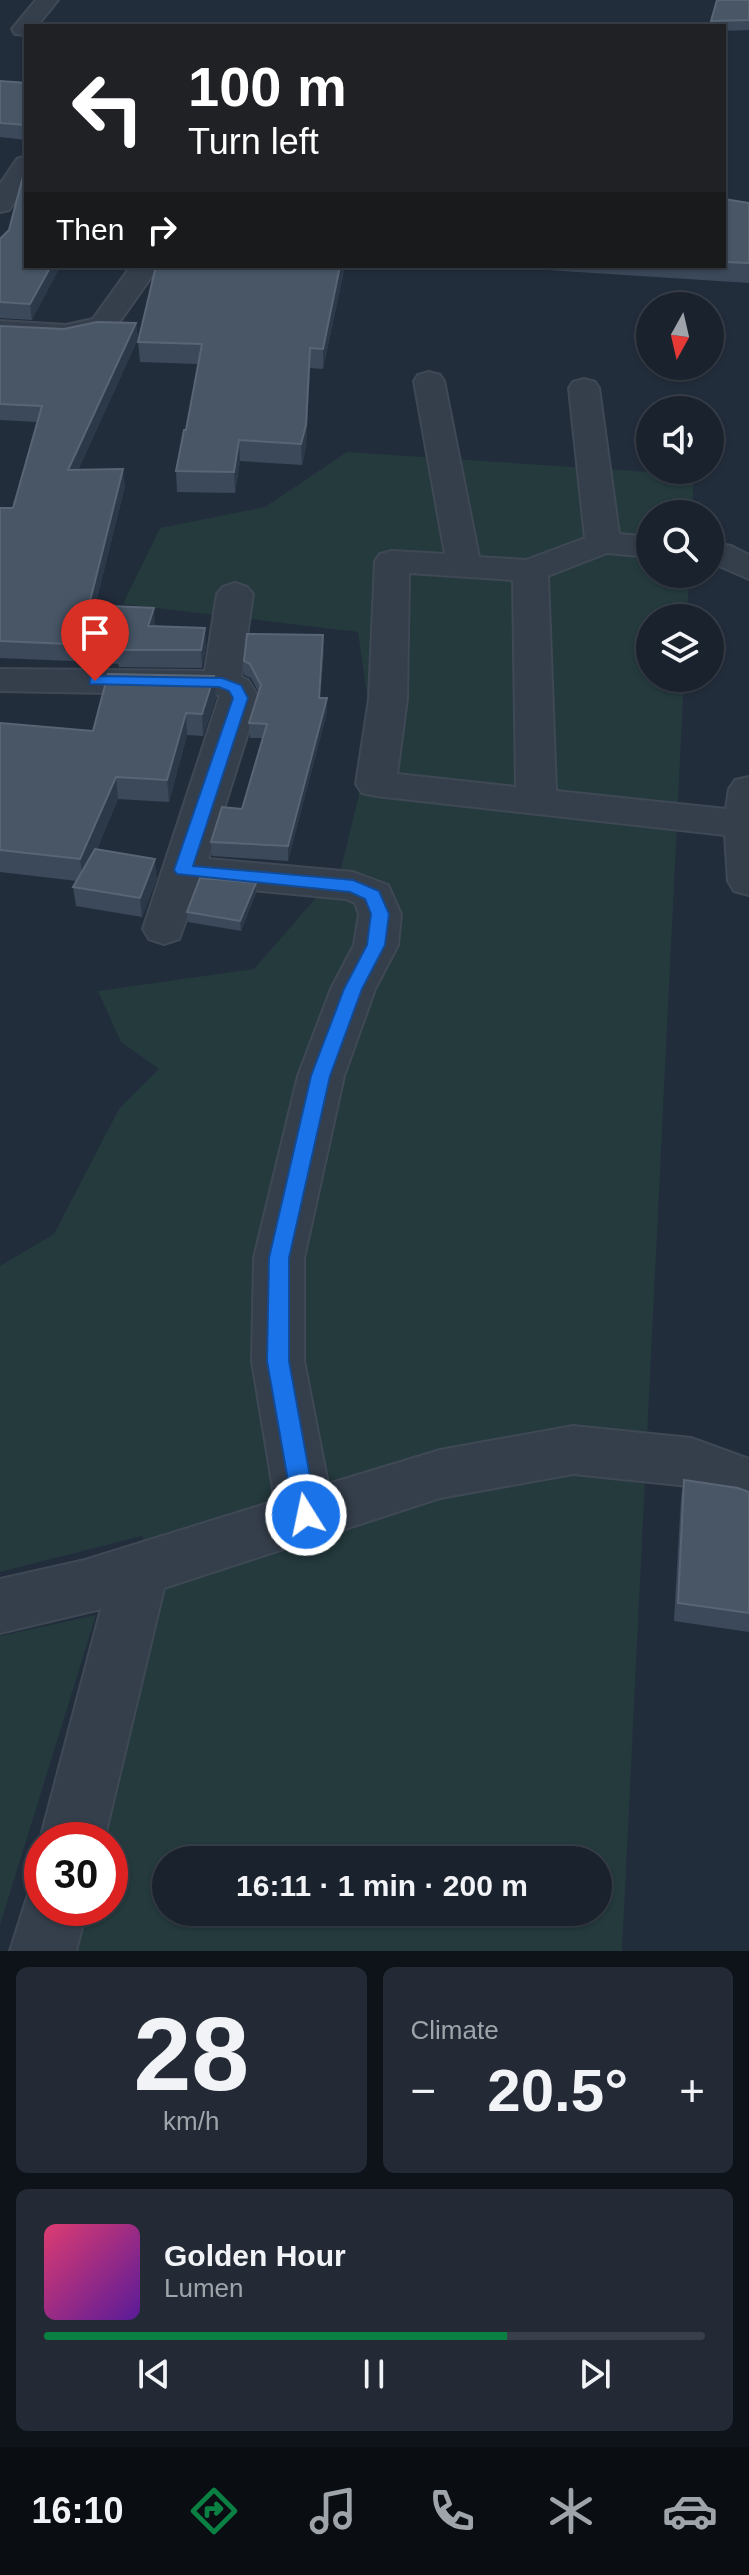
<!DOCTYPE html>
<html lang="en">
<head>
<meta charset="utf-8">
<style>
  body { margin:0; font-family:Helvetica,sans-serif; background:#232a35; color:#f1f3f6; height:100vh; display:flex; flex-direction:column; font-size:30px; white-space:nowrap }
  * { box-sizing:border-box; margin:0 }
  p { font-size:26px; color:#9fa4aa }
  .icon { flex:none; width:44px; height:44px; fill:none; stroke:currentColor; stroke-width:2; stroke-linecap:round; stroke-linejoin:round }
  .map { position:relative; height:1951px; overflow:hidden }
  .side { display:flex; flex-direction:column; gap:16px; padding:16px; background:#0e1319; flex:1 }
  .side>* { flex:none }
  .hud { position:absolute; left:24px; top:24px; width:702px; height:244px; border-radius:0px; box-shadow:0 2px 6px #0004,0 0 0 2px #383f49; background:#202124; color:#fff; overflow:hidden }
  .needle { width:52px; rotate:188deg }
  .fabs { position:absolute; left:636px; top:292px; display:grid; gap:16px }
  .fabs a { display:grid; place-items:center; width:88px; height:88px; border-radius:50%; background:#1a222d; box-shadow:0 2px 6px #0004,0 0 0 2px #383f49; font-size:40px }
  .speed { position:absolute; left:24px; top:1822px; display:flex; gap:16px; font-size:40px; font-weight:700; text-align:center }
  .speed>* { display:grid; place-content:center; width:104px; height:104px; border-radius:50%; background:#1a222d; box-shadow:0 2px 6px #0004,0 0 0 2px #383f49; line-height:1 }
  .speed .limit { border:12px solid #d22; background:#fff; color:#111 }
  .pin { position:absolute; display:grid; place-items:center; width:68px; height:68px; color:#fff; margin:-82px -34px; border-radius:50% 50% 50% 0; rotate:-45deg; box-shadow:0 0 8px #0007 }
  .pin .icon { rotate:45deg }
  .me { position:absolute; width:88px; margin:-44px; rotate:350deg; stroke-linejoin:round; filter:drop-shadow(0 0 6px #0008) }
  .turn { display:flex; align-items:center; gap:28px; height:168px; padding:0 32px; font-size:36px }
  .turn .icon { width:104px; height:104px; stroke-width:2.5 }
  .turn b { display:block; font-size:56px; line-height:68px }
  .then { display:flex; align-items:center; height:76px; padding:0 32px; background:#0003; gap:16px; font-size:30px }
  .big { font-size:60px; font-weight:800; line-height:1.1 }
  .side .card { flex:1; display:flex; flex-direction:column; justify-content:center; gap:12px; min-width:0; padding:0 28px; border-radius:12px; background:#232a35 }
  .side .dial { align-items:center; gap:0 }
  .dial b { font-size:104px; line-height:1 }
  .song { display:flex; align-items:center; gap:24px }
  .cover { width:96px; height:96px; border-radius:12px; background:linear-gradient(135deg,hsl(340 70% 55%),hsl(270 70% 35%)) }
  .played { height:8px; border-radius:4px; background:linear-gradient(90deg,#0b8043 70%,#383f49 70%) }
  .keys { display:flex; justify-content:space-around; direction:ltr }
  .heat { display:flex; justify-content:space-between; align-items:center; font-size:44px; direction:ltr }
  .side .tiles { flex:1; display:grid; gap:16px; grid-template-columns:1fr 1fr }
  .card:last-child { grid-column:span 2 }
  .trip { position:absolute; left:152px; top:1846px; width:460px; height:80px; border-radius:40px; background:#1a222d; box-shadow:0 2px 6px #0004,0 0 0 2px #383f49; font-weight:800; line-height:80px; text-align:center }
  .tab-bar { display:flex; height:128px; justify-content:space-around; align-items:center; background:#0a0e12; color:#9fa4aa }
  .tab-bar .icon { width:56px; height:56px }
  .tab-bar .current { color:#0b8043 }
  .tab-bar b { font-size:36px; color:#f1f3f6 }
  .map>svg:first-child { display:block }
  .green { fill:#243a3d; fill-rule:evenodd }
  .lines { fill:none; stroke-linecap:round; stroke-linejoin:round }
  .minor-casing { stroke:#3f4855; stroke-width:4 }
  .minor { fill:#353f4c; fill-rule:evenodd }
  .wall { fill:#3c495a }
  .shaded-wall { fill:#2c3949 }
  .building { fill:#485666; stroke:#596575; stroke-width:2 }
  .route { fill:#1a73e8; stroke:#114b97; stroke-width:2 }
</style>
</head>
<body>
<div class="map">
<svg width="749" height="1951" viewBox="0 0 749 1951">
  <rect width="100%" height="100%" fill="#222d3c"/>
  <path class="green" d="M347,452L694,475L692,514H650V574H689L687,618H650V678H684L622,1951H67L78,1908H110V1840H97L160,1609L142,1536L0,1572V1266L54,1234L119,1109L159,1069L121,1042L98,991L254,969L341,869L373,736L358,632L123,604L160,528L265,507ZM166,1860H598V1912H166Z
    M96,1615L0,1925V1636Z"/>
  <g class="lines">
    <defs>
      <path id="minor" d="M36,0H58L37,26H26V35L15,34L12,29Z
        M26,156V184L9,210L0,212V184L17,159Z
        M131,266H159L113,331L66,342L0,339V321L66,325L93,319Z
        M429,372L440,375L444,381L479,557L526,560L585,538L569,388L573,382L584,379L595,382L599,388L619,534L650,537V557L607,553L548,576L556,791L726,809L729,789L735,780L749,777V895L734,891L728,881L725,835L376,796L362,793L356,784L369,699L375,561L380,554L392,551L445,554L414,381L418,375ZM409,573L513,580L516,787L397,774L407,699Z
        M710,542L731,546L749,555V579L710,562Z
        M235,583L247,587L253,594L241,677L248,680L259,698L208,859L353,872L388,885L401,914L398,945L375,989L344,1076L304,1258V1361L328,1484L440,1450L573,1426L691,1438L749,1459V1509L689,1486L573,1474L440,1498L164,1588L104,1840H42V1845L40,1840L101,1609L0,1633V1579L85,1560L275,1501L252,1361L254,1258L298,1076L331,989L354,945L359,914L355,903L346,899L199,885L179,939L164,944L149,939L143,929L220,695L0,691V669L205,671L217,594L223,587Z
        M42,1880V1908H87L76,1951H10L31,1885Z"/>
    </defs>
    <use href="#minor" class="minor-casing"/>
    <use href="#minor" class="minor"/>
  </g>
  <path class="wall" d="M749,0V30L724,31V26H710L711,21Z
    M0,81L26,83V140L0,137Z
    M26,165L32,320L0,318V239L9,230Z
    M724,199L749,203V283L484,266H724Z
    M156,266H345L323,369L310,368L306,446L302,465L240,461L235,493L177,492L176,471L186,430L198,364L140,362L138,342Z
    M136,323L138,339L78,470L125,486L95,606L206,645L202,668L119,667L118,664L95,662L0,658V508H13L37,422L0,420V326L64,329Z
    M324,649L320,698H327V712L288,861L212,856L211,842L242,809L263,738H250L249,723L259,693L251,678L244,675V661Z
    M214,676L216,698L203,736L187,735L169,802L118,799L97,849L157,878L142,917L76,906L73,887L77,881L0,872V723L93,731Z
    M256,893L241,931L188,922L187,912Z
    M684,1480L749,1492V1632L674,1621L681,1498Z"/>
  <path class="shaded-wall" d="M51,266H61L32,320L30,304Z
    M340,266H345L323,369V349Z
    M136,323L138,339L70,487L68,470Z
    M310,348V368L306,446L302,465L301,444Z
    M239,440L240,461L235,493L234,472Z
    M123,469L125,486L91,623L89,605Z
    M154,608L155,626H148Z
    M205,628L206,645L202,668L201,650Z
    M323,635L324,649L319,712V698Z
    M214,676L216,698L203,736L202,714Z
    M327,698V712L288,861V846Z
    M186,713L187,735L169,802L167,780Z
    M116,777L118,799L83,881L80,859Z
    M155,859L157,878L142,917L140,898Z
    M256,883V893L241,931L240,921Z"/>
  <path class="building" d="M717,0H749V20L711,21Z
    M0,81L26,83V125L0,123Z
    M26,165V266H51L30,304L0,302V239L9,230Z
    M724,199L749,203V263L724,262Z
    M156,266H340L323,349L310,348L306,425L301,444L239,440L234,472L176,471L184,430H186L202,344L138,342Z
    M97,322L136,323L68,470L123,469L89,605L154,608L148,626L205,628L201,650H117V647L93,645L0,641V508H13L42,406L0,404V326L64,329Z
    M247,634L323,635L319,698H327L288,846L211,842L222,807L242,809L267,724L249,723L261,685L250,664L244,661Z
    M108,674L214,676L202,714L186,713L167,780L116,777L80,859L0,850V723L93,731Z
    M95,849L155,859L140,898L73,887Z
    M200,878L256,883L240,921L187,912Z
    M684,1480L738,1488L749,1492V1613L678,1603Z"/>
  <path class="route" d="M95,676L222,678L241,685L248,698L193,866L353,880L379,891L389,914L385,945L362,989L330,1076L289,1258V1361L317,1515L314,1523L306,1526L298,1523L294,1515L267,1361L269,1258L311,1076L344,989L367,945L371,914L365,899L350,892L177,874L174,870L233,698L229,691L219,687L90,684V678Z"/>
</svg>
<div class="fabs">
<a><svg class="needle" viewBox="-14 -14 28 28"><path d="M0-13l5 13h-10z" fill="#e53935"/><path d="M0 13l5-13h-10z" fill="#9fa4aa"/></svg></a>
<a><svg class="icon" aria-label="sound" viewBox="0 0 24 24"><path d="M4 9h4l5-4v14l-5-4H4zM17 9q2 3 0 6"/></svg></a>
<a><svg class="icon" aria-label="search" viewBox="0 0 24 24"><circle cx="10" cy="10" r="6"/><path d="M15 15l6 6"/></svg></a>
<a><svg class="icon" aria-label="layers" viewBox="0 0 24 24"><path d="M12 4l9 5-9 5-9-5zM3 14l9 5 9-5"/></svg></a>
</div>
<div class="speed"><div class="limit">30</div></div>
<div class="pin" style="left:95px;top:681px;background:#d93025"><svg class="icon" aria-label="arrive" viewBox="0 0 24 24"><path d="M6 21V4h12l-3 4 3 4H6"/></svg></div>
<svg class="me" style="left:306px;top:1515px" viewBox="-20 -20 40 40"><circle r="17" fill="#1a73e8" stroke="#fff" stroke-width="3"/><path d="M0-11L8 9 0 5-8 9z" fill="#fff"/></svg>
<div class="trip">16:11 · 1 min · 200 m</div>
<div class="hud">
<div class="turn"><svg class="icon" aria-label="left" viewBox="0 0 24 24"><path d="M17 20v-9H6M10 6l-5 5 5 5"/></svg><div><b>100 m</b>Turn left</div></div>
<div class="then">Then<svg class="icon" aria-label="right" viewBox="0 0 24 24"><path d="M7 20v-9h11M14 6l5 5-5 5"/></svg></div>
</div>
</div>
<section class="side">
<div class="tiles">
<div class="card dial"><b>28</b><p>km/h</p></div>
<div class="card"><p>Climate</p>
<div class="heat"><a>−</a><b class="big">20.5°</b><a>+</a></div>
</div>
<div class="card">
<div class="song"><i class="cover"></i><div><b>Golden Hour</b><p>Lumen</p></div></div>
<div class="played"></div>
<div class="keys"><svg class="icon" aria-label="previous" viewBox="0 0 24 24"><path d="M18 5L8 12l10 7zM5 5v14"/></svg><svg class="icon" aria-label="pause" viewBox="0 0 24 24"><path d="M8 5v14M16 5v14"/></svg><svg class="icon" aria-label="next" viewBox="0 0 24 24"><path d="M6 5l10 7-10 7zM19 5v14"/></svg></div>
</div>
</div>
</section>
<nav class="tab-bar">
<b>16:10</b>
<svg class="icon current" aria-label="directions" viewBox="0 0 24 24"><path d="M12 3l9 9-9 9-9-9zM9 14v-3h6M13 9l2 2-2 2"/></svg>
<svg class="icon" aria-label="music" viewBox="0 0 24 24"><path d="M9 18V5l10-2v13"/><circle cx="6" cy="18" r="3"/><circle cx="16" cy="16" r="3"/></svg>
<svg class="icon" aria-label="phone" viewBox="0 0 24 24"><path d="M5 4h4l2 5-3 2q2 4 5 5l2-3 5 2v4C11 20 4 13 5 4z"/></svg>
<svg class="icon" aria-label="climate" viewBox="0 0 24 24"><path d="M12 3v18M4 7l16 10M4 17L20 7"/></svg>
<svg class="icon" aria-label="car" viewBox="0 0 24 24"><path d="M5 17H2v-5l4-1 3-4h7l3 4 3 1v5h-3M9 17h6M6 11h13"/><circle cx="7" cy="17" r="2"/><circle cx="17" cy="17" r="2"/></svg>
</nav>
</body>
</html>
